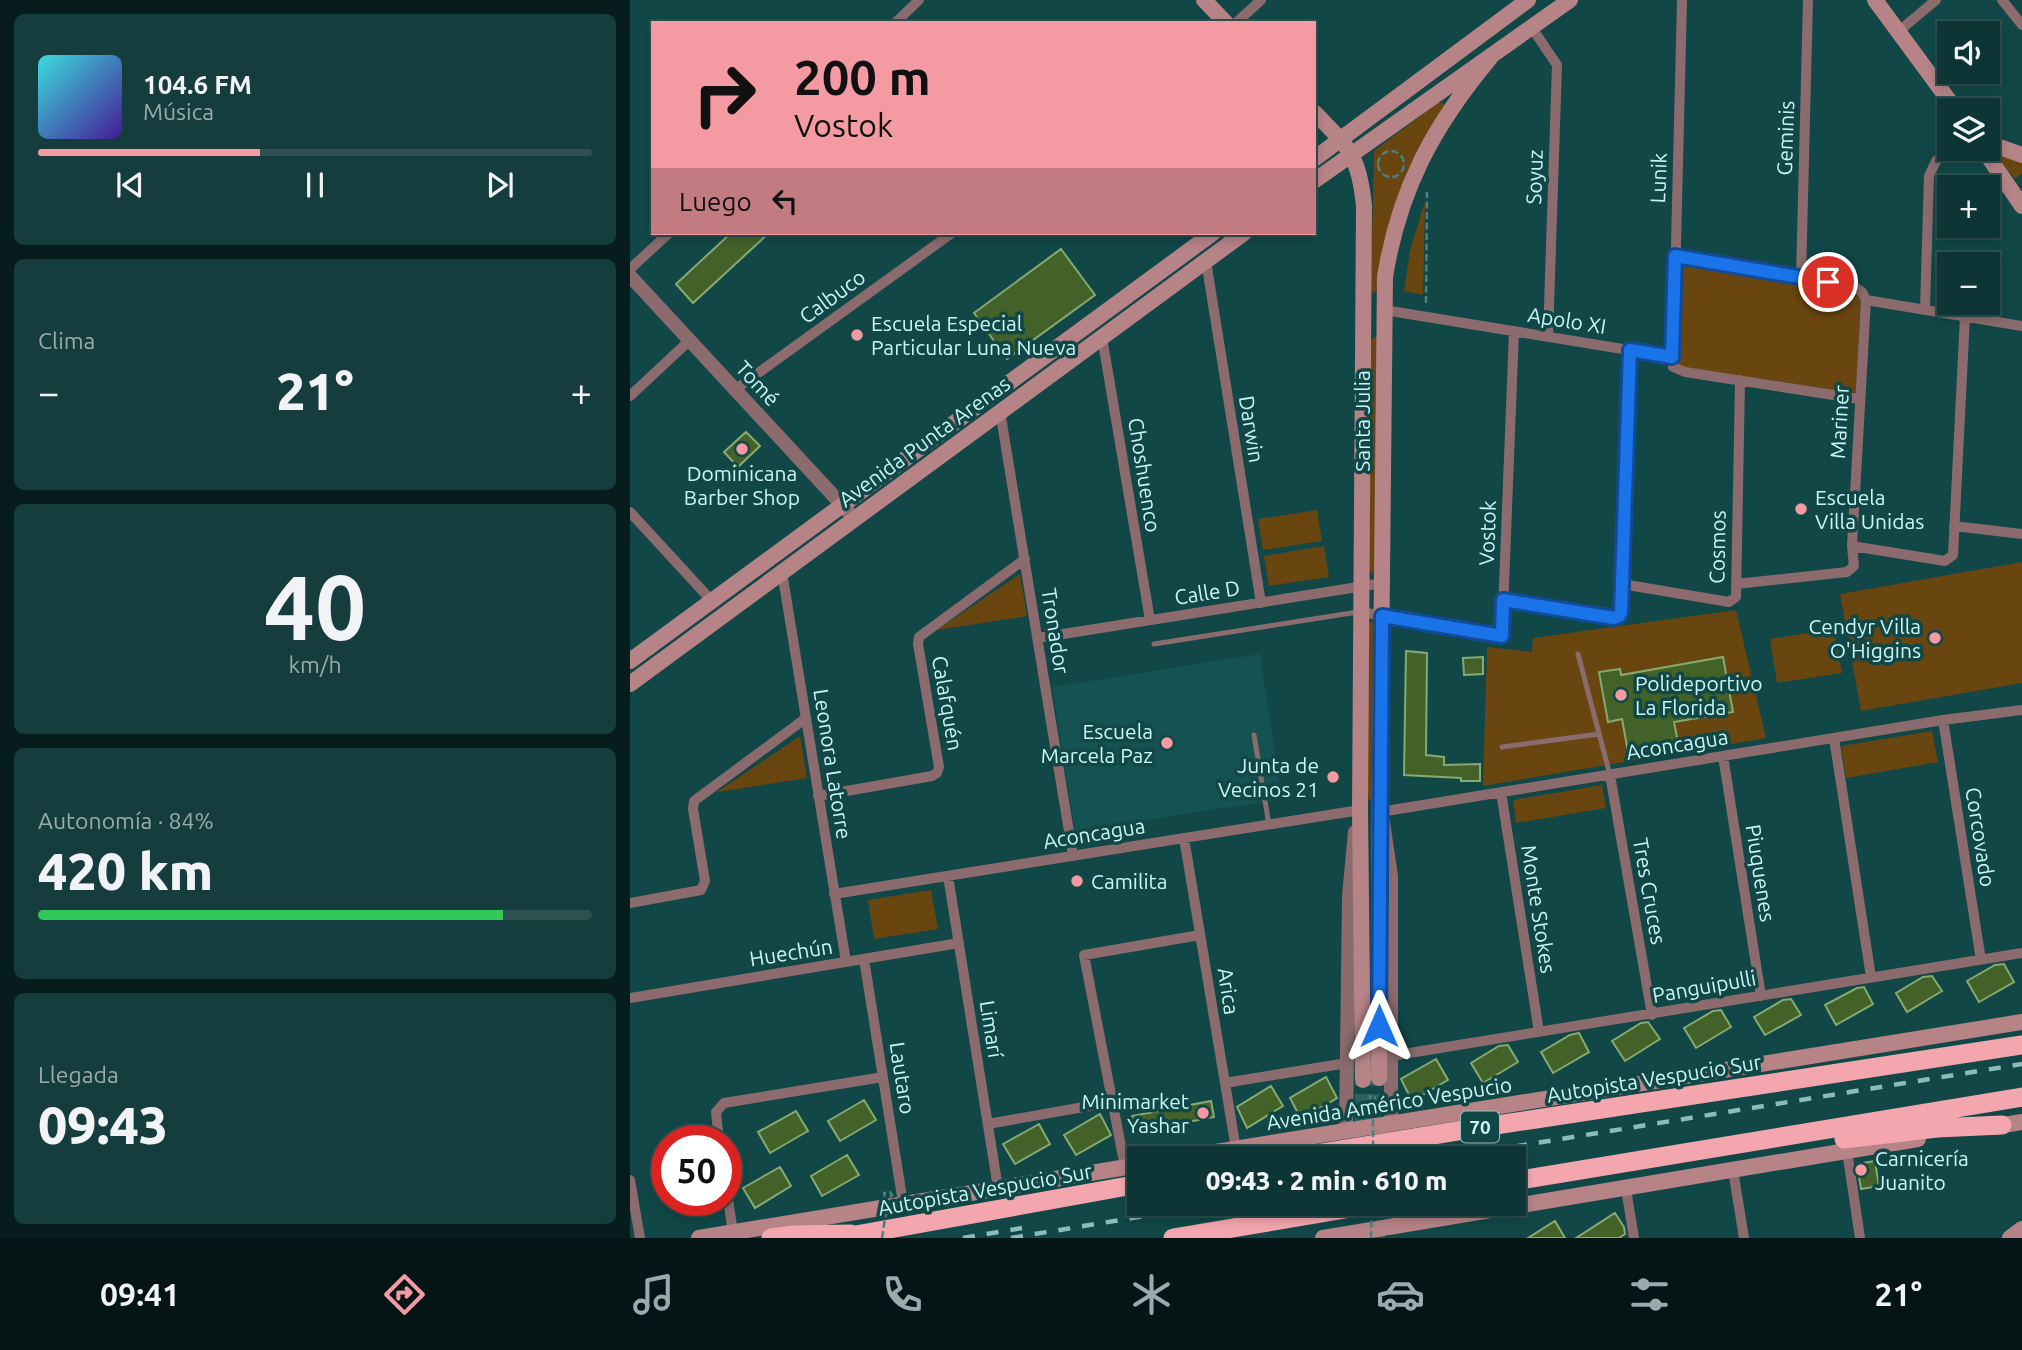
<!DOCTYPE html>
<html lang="es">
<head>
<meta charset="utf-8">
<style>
  body { margin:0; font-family:Ubuntu,sans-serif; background:#163d3d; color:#f1f3f6; height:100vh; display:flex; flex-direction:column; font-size:26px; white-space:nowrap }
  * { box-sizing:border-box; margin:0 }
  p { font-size:23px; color:#9aabad }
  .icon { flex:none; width:38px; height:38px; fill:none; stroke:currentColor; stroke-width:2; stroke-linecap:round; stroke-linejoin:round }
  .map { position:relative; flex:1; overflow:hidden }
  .drawer { display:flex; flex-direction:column; gap:14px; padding:14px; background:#071d1d; width:630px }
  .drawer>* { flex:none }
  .top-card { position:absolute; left:21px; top:21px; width:665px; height:214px; border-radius:0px; box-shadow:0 4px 10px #0003,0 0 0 2px #2d5050; background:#f49aa3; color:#111; overflow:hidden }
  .buttons { position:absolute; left:1307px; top:21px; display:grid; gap:14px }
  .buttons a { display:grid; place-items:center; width:63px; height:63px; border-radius:0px; background:#0d3535; box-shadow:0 4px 10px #0003,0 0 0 2px #2d5050; font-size:35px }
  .speed { position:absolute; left:21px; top:1125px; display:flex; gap:14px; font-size:35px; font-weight:700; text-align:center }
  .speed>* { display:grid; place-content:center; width:91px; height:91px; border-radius:50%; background:#0d3535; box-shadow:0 4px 10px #0003,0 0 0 2px #2d5050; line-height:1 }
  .speed .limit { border:10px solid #d22; background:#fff; color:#111 }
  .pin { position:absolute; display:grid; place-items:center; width:60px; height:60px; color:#fff; margin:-30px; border:4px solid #fff; border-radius:50%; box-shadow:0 2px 7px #0007 }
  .me { position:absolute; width:77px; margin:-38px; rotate:0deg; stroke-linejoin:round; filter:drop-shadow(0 0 5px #0008) }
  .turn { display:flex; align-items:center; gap:24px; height:147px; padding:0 28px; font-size:32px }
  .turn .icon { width:91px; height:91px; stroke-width:2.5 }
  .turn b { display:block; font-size:49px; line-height:60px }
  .then { display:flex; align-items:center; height:66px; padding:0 28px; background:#0003; gap:14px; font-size:26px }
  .big { font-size:52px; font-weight:800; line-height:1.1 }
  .drawer .card { flex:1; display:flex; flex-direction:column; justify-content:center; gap:10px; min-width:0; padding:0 24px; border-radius:10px; background:#163d3d }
  .drawer .dial { align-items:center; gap:0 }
  .dial b { font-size:91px; line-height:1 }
  .song { display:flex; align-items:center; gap:21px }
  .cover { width:84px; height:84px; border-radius:10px; background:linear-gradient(135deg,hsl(180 70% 55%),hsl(260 70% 35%)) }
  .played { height:7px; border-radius:4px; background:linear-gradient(90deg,#f49aa3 40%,#2d5050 40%) }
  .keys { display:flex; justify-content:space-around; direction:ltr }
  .heat { display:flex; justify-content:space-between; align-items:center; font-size:38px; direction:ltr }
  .charge { height:10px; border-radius:5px; background:linear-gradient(90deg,#34c759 84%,#2d5050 0) }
  .trip { position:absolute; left:497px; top:1146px; width:399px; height:70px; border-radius:0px; background:#0d3535; box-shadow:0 4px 10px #0003,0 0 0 2px #2d5050; font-weight:800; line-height:70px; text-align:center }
  .dock { display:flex; height:112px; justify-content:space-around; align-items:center; background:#051515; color:#9aabad }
  .dock .icon { width:49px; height:49px }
  .dock .active { color:#f49aa3 }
  .dock b { font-size:32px; color:#f1f3f6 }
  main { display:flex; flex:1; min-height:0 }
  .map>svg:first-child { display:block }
  .built { fill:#145352 }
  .green { fill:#694610 }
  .building { fill:#42622a; stroke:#86aa6f; stroke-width:2 }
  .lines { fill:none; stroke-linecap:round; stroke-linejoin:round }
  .secondary-tunnel { stroke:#2d6161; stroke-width:16; stroke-dasharray:16 8; stroke-linecap:butt }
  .path { stroke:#4d807f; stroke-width:2.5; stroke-dasharray:7 3.5; stroke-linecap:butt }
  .service { stroke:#8b6b6d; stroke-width:5 }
  .minor { stroke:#8b6b6d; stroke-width:10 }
  .tertiary { stroke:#8b6b6d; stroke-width:14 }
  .secondary { stroke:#b68387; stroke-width:16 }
  .motorway { stroke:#f3a6ad; stroke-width:19 }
  .rail { stroke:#8bbbba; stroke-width:4.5; stroke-dasharray:12 12; stroke-linecap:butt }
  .path-bridge { stroke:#4d807f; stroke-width:2.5; stroke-dasharray:7 3.5; stroke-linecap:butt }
  .route-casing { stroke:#114b97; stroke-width:18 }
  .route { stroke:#1a73e8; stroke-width:12 }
  .poi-dot { fill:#f49aa3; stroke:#114747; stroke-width:2.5 }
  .labels { text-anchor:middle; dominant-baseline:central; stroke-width:7; stroke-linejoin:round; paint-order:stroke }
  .shield { fill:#114747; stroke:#92c2c0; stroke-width:2 }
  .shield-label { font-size:19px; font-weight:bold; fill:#c9f6f4 }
  .street-label { font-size:21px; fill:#c9f6f4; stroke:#114747 }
  .poi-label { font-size:21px; fill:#c9f6f4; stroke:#114747; text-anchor:start }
</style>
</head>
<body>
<main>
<section class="drawer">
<div class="card">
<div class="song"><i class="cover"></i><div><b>104.6 FM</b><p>Música</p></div></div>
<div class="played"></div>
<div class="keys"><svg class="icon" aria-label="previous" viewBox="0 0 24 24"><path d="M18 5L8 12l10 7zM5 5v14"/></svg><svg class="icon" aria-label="pause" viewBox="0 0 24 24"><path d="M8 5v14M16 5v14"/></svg><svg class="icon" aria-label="next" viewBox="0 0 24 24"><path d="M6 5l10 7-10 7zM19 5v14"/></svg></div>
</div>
<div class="card"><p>Clima</p>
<div class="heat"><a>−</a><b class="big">21°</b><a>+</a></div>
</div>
<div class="card dial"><b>40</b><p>km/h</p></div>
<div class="card"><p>Autonomía · 84%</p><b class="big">420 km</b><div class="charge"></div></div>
<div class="card"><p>Llegada</p><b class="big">09:43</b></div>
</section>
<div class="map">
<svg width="1392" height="1238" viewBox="0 0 1392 1238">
  <rect width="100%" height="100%" fill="#114747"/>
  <path class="built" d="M630,654L652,799L445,831L422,687Z"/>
  <path class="green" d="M809,102L814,104V108C786,167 750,224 747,291L743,293L741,289L744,151Z
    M1364,153L1392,163V173L1385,179Z
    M795,201L793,295L774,291L780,251Z
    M1052,264L1229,292L1231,296L1226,392L1222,393L1053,367L1047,363Z
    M745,337L747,338L745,572L743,574L739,570L741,340Z
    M687,510L692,541L633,550L628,519Z
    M694,546L699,577L639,586L634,556Z
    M1392,562V683L1231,711L1210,594Z
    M390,574L397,616L307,630Z
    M1106,610L1136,738L853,786L857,647L902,652L903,638Z
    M742,621L744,622L743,799L740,800L737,797L739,624Z
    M1204,629L1212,673L1147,683L1140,639Z
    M1302,731L1308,762L1216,778L1211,746Z
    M170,736L177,778L87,792Z
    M972,785L976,808L886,823L883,800Z
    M301,890L308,929L244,939L238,900Z"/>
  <path class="building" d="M101,233H139L63,303L46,284Z
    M431,249L465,295L377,359L344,313Z
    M116,432L130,446L108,467L94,452Z
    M776,651L797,653L796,755L814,757V765L850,764V781H831V778L774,775Z
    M853,657V674L834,675L833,658Z
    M1093,657L1103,712L1044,722L1049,748L999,757L992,719L978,722L969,672L990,669L991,675Z
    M1374,964L1384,982L1349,1002L1337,981L1365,965Z
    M1302,976L1312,991L1277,1012L1266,993L1293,977Z
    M1234,987L1243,1004L1206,1025L1195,1005L1227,988Z
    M1161,999L1171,1015L1135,1035L1124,1017L1153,1000Z
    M1091,1010L1101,1027L1066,1048L1054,1028L1083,1011Z
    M1018,1022L1030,1039L995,1061L982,1041L1011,1023Z
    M949,1033L959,1052L923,1073L911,1052L940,1035Z
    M878,1045L888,1062L853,1083L841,1063L869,1046Z
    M806,1059L818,1080L782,1101L771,1079Z
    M696,1077L707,1098L671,1119L660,1098Z
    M641,1086L653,1106L617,1128L607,1107Z
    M234,1100L246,1120L210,1141L198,1121Z
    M581,1101L584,1117L505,1132L502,1116Z
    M166,1111L178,1131L140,1153L128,1132Z
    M470,1114L481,1135L446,1155L434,1135Z
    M409,1124L420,1144L385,1164L373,1144Z
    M217,1155L229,1175L192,1196L181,1176Z
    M1245,1161L1249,1186L1231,1189L1227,1164Z
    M150,1167L161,1186L125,1208L113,1188Z
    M985,1213L994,1227L995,1234L989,1238H946Z
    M925,1221L935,1238H898Z"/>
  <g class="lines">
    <path class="secondary-tunnel" d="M733,1158V1080
      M748,1158L749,1078
      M747,1238V1204"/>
    <path class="path" d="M748 164a13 13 0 1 1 26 0a13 13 0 1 1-26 0Z
      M796,303L797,192
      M740,1113V1096L746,1098"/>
    <path class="service" d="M524,644L728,612
      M948,654L980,775
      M624,735L639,825
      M872,747L969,734"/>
    <path class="minor" d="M1052,0L1043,367L1055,372L1229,399
      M1372,0L1392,25
      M265,23L289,0
      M606,23L631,0
      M902,28L927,65L918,337
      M1269,31L1306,0
      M1045,256L1225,287L1232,292L1236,300
      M576,261L631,603
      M0,269L39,233
      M1171,277L1178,0
      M1236,300L1392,326
      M1295,309L1299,176L1306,161L1321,149
      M754,310L1042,357
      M472,337L520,620
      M106,389L322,233
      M0,396L60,340
      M370,411L443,856
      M0,512L81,600
      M1324,526L1392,534
      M1222,546L1315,561L1323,555L1335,316
      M152,572L216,962
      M992,584L1099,602L1106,597L1110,380
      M1106,584L1217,572L1224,566L1222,546L1236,300
      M873,600L984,618L991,614L1000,350
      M731,612L872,636L884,331
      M408,638L753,583
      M1313,720L1351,960
      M1204,738L1241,977
      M1093,756L1131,996
      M980,775L1022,1015
      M871,792L909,1032
      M188,796L302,776L307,773L309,767L288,644L289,637L395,559
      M750,812L1313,720L1392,710
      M554,838L606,1149
      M318,876L368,1188
      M204,894L730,810
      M0,903L71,890L75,881L63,809L64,801L176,718
      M234,959L273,1203
      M0,998L329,943
      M761,1056L1392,953
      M595,1083L717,1063
      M358,1124L482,1102
      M89,1141L86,1112L94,1103L253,1077
      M1217,1151L1230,1238
      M495,1167L454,955L570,935
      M1103,1170L1114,1238
      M0,1180L10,1238
      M96,1187L103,1232
      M996,1189L1004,1238"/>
    <path class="tertiary" d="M0,276L225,519
      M753,822L761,876V1124
      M716,1131L719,896L725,832"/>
    <path class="secondary" d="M574,0L596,23
      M1245,0L1326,110
      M684,112C719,148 729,155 734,206L730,810L733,1080
      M1358,143L1392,155
      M1353,149L1392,206
      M684,159L898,0
      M684,181L940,0
      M0,661L583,233
      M0,684L614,233
      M749,1078V870L755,277C769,189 804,125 860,58
      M1362,1127L1392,1122
      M548,1158L1392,1022
      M69,1238L509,1165
      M693,1238L1288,1139
      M1380,1238L1392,1229"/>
    <path class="motorway" d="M1214,1139L1307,1128L1372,1125
      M662,1158L827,1131L1392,1045
      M884,1181L1392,1097
      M141,1238L164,1235L221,1234
      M209,1238L509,1184
      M543,1238L745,1204"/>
    <path class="rail" d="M814,1158L1392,1064
      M333,1238L392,1228
      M381,1238L587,1204"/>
    <path class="path-bridge" d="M743,1158V1103
      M252,1238L258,1199L262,1195L260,1192L254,1193L255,1199
      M741,1238L742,1204"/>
  </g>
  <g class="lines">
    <defs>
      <path id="route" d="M749,1026L752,616L872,636L873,600L984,618L989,616L991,612L1000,350L1042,357L1045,256L1198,282"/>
    </defs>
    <use href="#route" class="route-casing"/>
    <use href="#route" class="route"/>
  </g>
  <g class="poi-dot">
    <circle cx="227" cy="335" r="7"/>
    <circle cx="112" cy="449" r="7"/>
    <circle cx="1171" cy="509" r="7"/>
    <circle cx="1305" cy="638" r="7"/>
    <circle cx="991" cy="695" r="7"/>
    <circle cx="537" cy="743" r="7"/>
    <circle cx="703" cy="777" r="7"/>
    <circle cx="447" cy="881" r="7"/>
    <circle cx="573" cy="1113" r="7"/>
    <circle cx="1231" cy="1170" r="7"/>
  </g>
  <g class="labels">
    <rect class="shield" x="831" y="1111.5" width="38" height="31" rx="5"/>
    <g class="shield-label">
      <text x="850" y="1127">70</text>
    </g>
    <g class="street-label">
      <text transform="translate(1155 138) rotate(-88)">Geminis</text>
      <text transform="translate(904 177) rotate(-88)">Soyuz</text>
      <text transform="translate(1028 178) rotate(-88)">Lunik</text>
      <text transform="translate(202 296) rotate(-36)">Calbuco</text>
      <text transform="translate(937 320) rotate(9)">Apolo XI</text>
      <text transform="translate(128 383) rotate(47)">Tomé</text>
      <text transform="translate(732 421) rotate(-90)">Santa Julia</text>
      <text transform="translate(1209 422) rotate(-87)">Mariner</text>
      <text transform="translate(622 429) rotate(81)">Darwin</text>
      <text transform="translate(294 441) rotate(-36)">Avenida Punta Arenas</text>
      <text transform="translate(515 475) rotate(81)">Choshuenco</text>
      <text transform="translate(857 533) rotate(-88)">Vostok</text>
      <text transform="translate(1087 547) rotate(-89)">Cosmos</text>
      <text transform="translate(577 592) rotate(-9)">Calle D</text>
      <text transform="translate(426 631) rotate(81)">Tronador</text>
      <text transform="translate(318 703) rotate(80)">Calafquén</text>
      <text transform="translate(1047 744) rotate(-9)">Aconcagua</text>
      <text transform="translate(203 764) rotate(81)">Leonora Latorre</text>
      <text transform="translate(464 833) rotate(-9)">Aconcagua</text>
      <text transform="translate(1351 837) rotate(81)">Corcovado</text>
      <text transform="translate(1131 873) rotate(81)">Piuquenes</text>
      <text transform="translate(1020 891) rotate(80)">Tres Cruces</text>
      <text transform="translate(909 909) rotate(81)">Monte Stokes</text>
      <text transform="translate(161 952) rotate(-9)">Huechún</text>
      <text transform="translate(1074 986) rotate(-10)">Panguipulli</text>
      <text transform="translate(599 991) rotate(81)">Arica</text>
      <text transform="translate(362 1029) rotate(81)">Limarí</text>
      <text transform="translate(273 1078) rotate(81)">Lautaro</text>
      <text transform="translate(1024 1078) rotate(-9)">Autopista Vespucio Sur</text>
      <text transform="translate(759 1103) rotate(-9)">Avenida Américo Vespucio</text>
      <text transform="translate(355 1189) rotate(-10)">Autopista Vespucio Sur</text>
    </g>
    <g class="poi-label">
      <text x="241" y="323">Escuela Especial<tspan x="241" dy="24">Particular Luna Nueva</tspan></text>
      <text x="112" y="473" text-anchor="middle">Dominicana<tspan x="112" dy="24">Barber Shop</tspan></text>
      <text x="1185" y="497">Escuela<tspan x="1185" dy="24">Villa Unidas</tspan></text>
      <text x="1291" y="626" text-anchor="end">Cendyr Villa<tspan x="1291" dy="24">O'Higgins</tspan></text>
      <text x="1005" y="683">Polideportivo<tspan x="1005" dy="24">La Florida</tspan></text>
      <text x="523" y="731" text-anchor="end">Escuela<tspan x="523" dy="24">Marcela Paz</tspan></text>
      <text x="689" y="765" text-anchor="end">Junta de<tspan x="689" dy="24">Vecinos 21</tspan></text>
      <text x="461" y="881">Camilita</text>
      <text x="559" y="1101" text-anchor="end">Minimarket<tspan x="559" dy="24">Yashar</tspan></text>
      <text x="1245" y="1158">Carnicería<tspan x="1245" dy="24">Juanito</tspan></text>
    </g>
  </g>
</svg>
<div class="buttons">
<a><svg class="icon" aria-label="sound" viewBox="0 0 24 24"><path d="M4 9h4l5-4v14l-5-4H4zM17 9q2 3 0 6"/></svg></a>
<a><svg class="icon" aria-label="layers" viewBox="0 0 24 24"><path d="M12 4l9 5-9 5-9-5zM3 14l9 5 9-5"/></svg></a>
<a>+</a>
<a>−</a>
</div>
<div class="speed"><div class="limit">50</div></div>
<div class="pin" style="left:1198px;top:282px;background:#d93025"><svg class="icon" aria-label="arrive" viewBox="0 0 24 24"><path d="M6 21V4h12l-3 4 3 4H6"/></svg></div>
<svg class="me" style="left:749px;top:1026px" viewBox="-20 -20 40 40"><path d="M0-17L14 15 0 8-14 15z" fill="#1a73e8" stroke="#fff" stroke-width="4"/></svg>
<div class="trip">09:43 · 2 min · 610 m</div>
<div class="top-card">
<div class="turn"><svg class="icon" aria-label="right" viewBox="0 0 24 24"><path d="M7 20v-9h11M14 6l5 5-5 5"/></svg><div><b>200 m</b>Vostok</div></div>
<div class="then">Luego<svg class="icon" aria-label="left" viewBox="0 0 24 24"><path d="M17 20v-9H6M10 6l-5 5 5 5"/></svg></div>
</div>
</div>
</main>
<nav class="dock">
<b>09:41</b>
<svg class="icon active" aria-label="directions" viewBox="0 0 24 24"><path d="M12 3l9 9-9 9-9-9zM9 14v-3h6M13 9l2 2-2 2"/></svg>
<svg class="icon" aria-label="music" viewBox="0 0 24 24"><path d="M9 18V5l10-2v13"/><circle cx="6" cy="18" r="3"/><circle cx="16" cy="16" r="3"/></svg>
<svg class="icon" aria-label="phone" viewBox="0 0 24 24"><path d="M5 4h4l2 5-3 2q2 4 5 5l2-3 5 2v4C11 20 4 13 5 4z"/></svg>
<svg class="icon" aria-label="climate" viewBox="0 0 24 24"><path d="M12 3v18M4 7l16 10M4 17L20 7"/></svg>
<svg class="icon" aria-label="car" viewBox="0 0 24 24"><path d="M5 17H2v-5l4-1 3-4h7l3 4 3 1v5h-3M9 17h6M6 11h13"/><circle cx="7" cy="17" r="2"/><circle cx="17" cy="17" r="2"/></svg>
<svg class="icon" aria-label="filters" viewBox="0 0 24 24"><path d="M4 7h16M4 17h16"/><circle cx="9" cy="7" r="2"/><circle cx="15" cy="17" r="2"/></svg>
<b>21°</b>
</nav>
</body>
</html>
